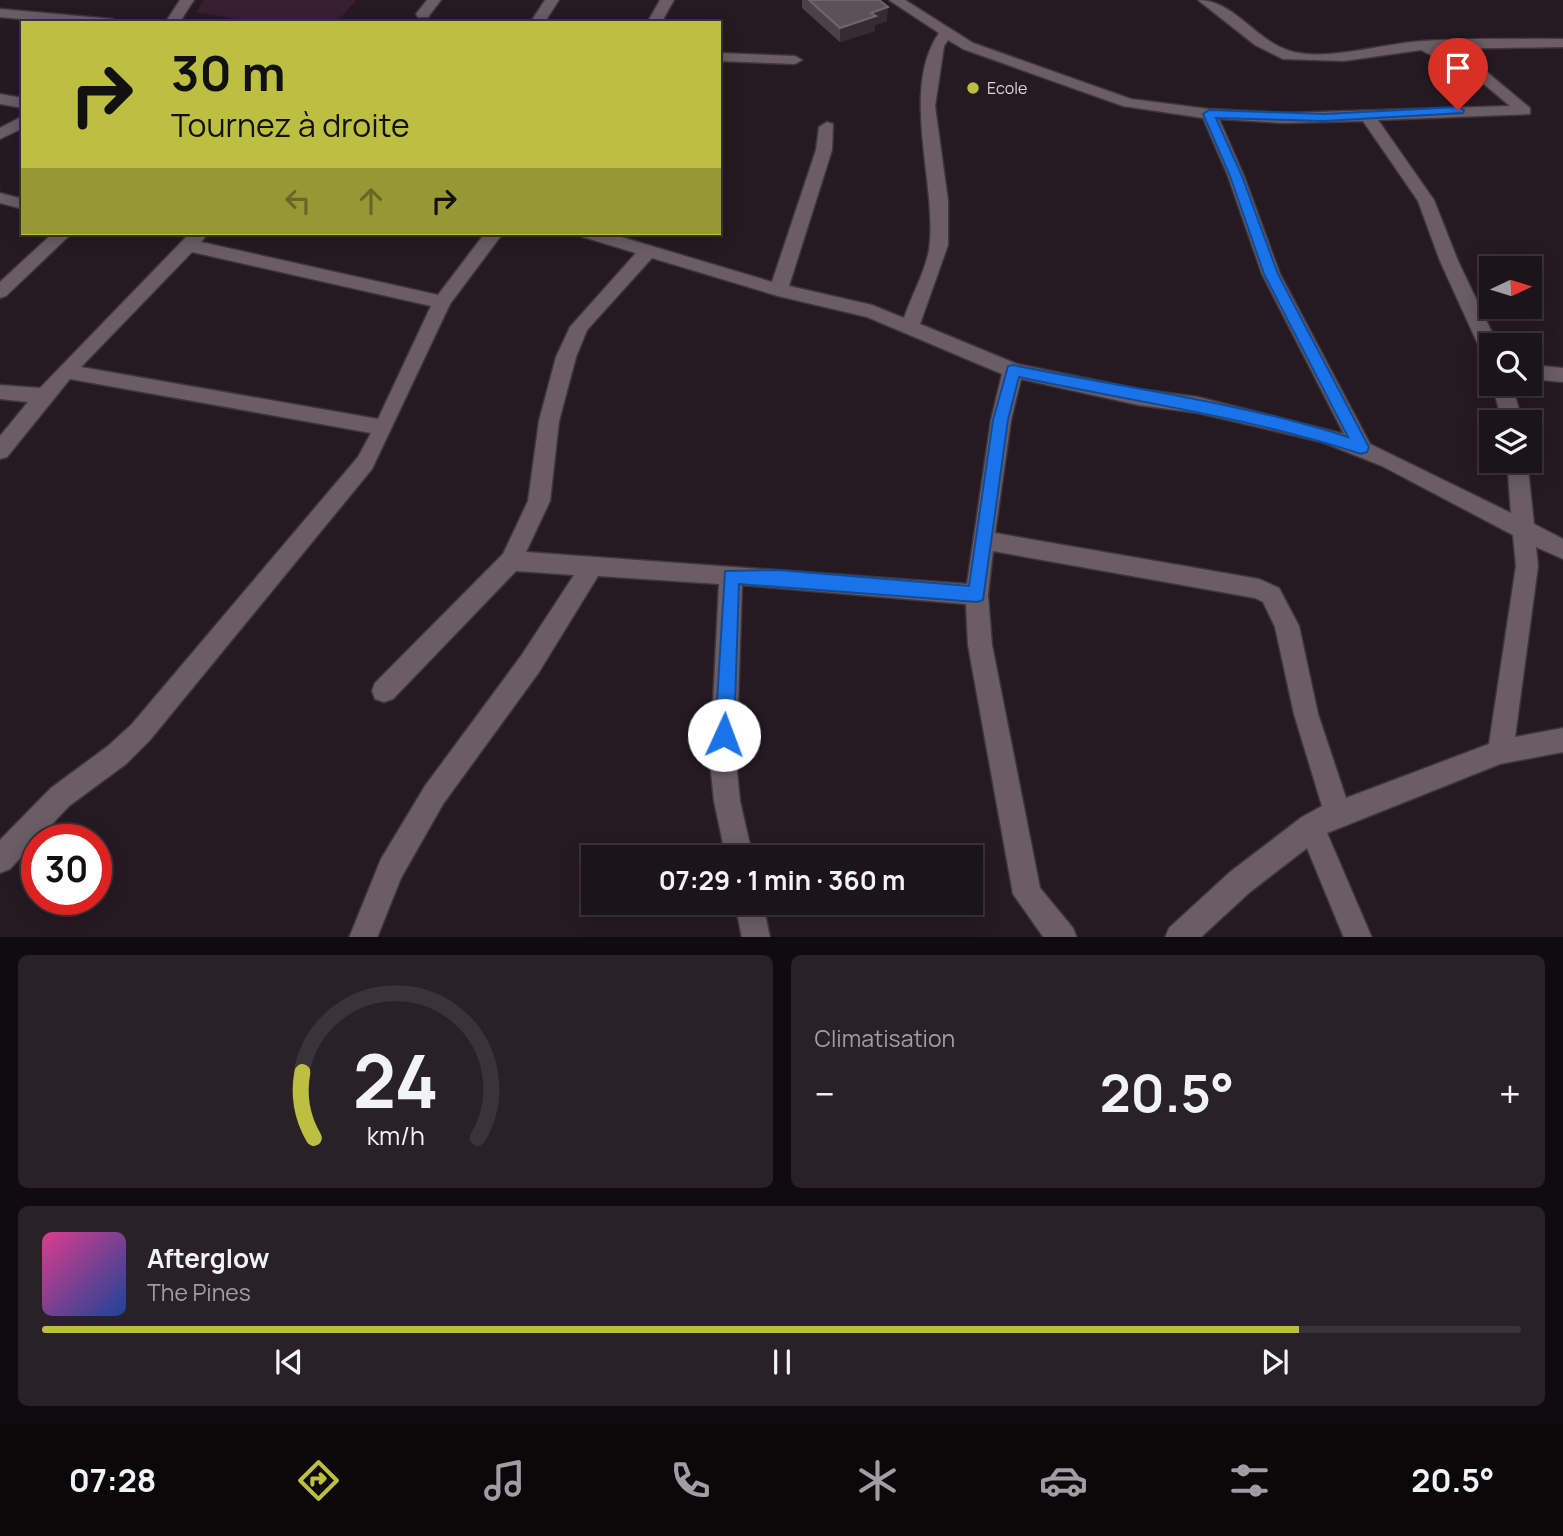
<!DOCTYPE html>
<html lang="fr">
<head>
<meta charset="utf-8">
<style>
  body { margin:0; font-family:Manrope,sans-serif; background:#292126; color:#f1f3f6; height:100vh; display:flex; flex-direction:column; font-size:26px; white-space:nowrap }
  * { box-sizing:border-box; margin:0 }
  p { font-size:23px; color:#a09ea2 }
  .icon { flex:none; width:38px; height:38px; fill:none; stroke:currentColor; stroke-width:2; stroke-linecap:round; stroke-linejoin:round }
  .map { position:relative; height:937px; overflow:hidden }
  .panel { display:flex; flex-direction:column; gap:18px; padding:18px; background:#0f0b0e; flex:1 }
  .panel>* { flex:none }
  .hud { position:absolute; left:21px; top:21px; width:700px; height:214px; border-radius:0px; box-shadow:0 4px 18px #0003,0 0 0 2px #3a3338; background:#bdbf43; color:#111; overflow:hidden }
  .needle { width:46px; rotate:86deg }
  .buttons { position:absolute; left:1479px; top:256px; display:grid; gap:14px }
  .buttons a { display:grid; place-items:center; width:63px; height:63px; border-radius:0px; background:#1c1419; box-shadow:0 4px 18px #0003,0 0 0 2px #3a3338; font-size:35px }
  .speed { position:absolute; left:21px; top:824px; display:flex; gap:14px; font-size:35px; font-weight:700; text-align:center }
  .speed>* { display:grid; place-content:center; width:91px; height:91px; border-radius:50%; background:#1c1419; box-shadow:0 4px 18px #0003,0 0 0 2px #3a3338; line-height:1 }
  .speed .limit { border:10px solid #d22; background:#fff; color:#111 }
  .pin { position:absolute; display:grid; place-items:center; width:60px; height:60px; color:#fff; margin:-72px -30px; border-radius:50% 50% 50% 0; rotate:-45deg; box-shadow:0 0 7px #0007 }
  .pin .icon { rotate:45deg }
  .me { position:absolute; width:77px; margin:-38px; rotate:2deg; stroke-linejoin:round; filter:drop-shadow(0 0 5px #0008) }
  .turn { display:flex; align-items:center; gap:24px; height:147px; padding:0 35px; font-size:32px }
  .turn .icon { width:91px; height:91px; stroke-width:2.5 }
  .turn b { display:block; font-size:49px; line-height:60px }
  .lanes { display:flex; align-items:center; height:66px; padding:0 35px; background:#0003; justify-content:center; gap:35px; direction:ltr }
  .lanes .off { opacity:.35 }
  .big { font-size:52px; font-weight:700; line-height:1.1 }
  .panel .card { flex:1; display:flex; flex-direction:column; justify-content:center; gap:10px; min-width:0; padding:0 24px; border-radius:10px; background:#292126 }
  .panel .dial { align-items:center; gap:0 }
  .dial svg { height:182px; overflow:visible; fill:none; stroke:#3a3338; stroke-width:7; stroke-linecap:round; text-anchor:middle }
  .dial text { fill:#f1f3f6; stroke:none }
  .song { display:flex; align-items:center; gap:21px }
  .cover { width:84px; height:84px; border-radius:10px; background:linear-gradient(135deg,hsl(330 70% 55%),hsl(220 70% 35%)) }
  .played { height:7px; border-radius:4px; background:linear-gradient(90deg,#bdbf43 85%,#3a3338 85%) }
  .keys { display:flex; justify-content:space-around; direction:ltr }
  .heat { display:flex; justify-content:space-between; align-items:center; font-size:38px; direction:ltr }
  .panel .tiles { flex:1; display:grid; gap:18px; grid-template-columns:1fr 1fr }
  .card:last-child { grid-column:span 2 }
  .trip { position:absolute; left:581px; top:845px; width:402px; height:70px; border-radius:0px; background:#1c1419; box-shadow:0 4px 18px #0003,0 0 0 2px #3a3338; font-weight:700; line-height:70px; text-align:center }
  .menu { display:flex; height:112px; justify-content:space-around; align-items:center; background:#0b080a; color:#a09ea2 }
  .menu .icon { width:49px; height:49px }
  .menu .current { color:#bdbf43 }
  .menu b { font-size:32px; color:#f1f3f6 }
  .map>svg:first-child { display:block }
  .green { fill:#3a1e32 }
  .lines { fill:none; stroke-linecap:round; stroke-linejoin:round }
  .minor-casing { stroke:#3f363c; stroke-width:3 }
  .minor { fill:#6a5d66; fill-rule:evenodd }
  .wall { fill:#4d4149 }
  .shaded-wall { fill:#362b32 }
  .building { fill:#5c5158; stroke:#70656c; stroke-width:2 }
  .route { fill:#1a73e8; stroke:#114b97; stroke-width:2 }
  .poi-dot { fill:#bdbf43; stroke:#251a21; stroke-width:2.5 }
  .labels { text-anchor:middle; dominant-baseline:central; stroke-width:7; stroke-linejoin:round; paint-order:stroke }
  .far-poi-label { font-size:16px; fill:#dad3d8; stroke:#251a21; text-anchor:start }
</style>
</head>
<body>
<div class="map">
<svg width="1563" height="938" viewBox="0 0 1563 938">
  <rect width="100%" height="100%" fill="#251a21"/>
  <path class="green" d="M204,0H356L336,23H259L196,12Z"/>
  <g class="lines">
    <defs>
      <path id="minor" d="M180,0H194L179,23H165Z
        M427,0H441L428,17H418L416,14Z
        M545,0H559L544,23H530Z
        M660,0H674L661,23H647Z
        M889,0H905L973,43L1131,99L1209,109L1284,113L1510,106L1478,79L1421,50L1344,61L1283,59L1255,45L1198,0C1234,0 1256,41 1290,51C1326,62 1385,43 1423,41C1469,38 1517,39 1563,39V47L1442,49L1488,73L1530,108V114L1378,120L1434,200L1458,261L1498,345H1491V358L1481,351L1440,261L1418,201L1363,121L1284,123L1219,119L1244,176L1280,274L1370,444L1511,513L1507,460H1527L1534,524L1563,539V559L1536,547L1538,566L1515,737L1563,728V752L1500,764L1327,833L1372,938H1344L1307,848L1250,892L1200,938H1165L1169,928L1230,872L1302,817L1322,806L1294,714L1275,627L1263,602L1255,598L993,551L988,595L992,645L1040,888L1073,928L1077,938H1044L1013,894L968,645L966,604L742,585L736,762L740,801L753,858H726L714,801L710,762L719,584L598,576L539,672L443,804L401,878L377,938H349L381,859L425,786L521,656L574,575L516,571L393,699L384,702L375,699L372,691L375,683L503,554L528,501L539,421L556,357L570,327L636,253L583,237L581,233H608L772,282L816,150L819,127L827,122L833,124L832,150L789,286L872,305L904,318C912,294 929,265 930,241C935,178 901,88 939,33ZM948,40L963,49L1123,106L1203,118L1228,176L1262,274L1344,434L1198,397L1138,389L1017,364L920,324L948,245V201L935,106L944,46ZM652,258L778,296L867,317L1002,374L991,420L967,584L526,552L550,501L559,421L576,357L587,330ZM1021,379L1138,405L1198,413L1322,442L1382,466L1513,535L1516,566L1489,744L1346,798L1318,714L1299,626L1279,588L1259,579L995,533L1011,420Z
        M0,9L112,19L119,23H62L0,17Z
        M719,53L795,56L802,60L795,64L719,61Z
        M0,94L23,98V108L0,104Z
        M23,116V128L0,139V128Z
        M0,193L23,199V209L0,203Z
        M53,233H72L6,296L0,298V282Z
        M190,233H208L201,242L438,295L485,233H503L450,304L372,469L150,740L126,764L69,806L10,869L0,873V840L51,788L108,746L132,724L358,457L371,433L70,379L7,457L0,459V436L28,402L0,399V385L40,388ZM192,252L431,306L378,419L81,367Z
        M1530,365L1563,368V382L1530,379Z
        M1492,383H1512L1522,422H1502Z
        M735,903H763L770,938H742Z"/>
    </defs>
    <use href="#minor" class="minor-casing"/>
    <use href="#minor" class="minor"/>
  </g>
  <path class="wall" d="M802,0H879L887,21L875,25V31L840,42L802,8Z"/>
  <path class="shaded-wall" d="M888,7L887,21L875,25V31L840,42V28L871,13Z"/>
  <path class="building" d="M809,0H879L888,7L871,13L876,16L840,28Z"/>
  <path class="route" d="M1458,107L1464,110L1463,113L1324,121L1216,118L1242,176L1278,274L1369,447L1367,452L1361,454C1249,417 1134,402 1019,377L1008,420L983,600L977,602L739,584L734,735L731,742L724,744L718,742L715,735L725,571L778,570L969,586L993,420L1008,366L1013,365C1125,388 1239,402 1348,437L1264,274L1230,176L1203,114L1209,110L1324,114Z"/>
  <circle class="poi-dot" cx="973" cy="88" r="7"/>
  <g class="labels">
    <g class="far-poi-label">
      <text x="987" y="88">Ecole</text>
    </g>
  </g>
</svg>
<div class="buttons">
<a><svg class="needle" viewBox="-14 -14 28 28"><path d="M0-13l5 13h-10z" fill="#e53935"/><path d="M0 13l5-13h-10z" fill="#a09ea2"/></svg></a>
<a><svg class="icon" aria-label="search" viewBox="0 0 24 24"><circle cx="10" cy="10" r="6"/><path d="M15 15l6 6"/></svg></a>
<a><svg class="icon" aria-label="layers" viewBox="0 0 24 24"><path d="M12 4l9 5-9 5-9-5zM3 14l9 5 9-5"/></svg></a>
</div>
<div class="speed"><div class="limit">30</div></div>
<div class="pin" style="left:1458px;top:110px;background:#d93025"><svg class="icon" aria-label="arrive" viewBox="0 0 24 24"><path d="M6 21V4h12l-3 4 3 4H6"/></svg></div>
<svg class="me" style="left:724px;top:735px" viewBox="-20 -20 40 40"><circle r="19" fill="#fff"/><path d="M0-13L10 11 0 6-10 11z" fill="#1a73e8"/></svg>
<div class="trip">07:29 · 1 min · 360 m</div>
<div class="hud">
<div class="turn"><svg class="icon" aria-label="right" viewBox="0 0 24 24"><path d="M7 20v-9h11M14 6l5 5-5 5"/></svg><div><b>30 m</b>Tournez à droite</div></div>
<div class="lanes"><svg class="icon off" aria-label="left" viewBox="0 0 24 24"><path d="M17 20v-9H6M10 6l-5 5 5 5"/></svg><svg class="icon off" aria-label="ahead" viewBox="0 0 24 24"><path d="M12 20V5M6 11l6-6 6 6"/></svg><svg class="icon" aria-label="right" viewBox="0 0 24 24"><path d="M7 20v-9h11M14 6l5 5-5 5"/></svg></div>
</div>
</div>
<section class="panel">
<div class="tiles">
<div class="card dial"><svg viewBox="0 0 100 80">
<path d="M14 69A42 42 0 1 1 86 69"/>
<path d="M14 69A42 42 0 0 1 9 40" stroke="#bdbf43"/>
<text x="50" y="56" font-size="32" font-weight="700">24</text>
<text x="50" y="72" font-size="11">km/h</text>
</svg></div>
<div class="card"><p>Climatisation</p>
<div class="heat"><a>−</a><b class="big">20.5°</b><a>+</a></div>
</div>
<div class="card">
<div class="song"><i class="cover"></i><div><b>Afterglow</b><p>The Pines</p></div></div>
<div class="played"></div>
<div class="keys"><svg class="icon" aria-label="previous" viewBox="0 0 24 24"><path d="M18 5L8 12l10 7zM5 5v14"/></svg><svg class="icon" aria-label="pause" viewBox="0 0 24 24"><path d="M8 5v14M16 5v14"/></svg><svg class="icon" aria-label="next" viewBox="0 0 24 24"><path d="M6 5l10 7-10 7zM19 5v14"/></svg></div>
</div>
</div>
</section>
<nav class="menu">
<b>07:28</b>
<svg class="icon current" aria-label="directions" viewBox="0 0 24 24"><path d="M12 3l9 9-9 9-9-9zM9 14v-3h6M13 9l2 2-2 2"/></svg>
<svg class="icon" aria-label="music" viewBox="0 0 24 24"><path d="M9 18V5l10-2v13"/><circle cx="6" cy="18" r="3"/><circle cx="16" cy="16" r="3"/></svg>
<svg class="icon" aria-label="phone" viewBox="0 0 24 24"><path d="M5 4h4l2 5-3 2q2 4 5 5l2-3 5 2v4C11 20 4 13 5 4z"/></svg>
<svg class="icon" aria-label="climate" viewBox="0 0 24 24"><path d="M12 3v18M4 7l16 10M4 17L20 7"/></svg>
<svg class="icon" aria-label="car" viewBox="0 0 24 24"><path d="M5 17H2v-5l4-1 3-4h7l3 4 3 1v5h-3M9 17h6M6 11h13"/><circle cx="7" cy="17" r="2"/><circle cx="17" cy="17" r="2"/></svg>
<svg class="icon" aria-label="filters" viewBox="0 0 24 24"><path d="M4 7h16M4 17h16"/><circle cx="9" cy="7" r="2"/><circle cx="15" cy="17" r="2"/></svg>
<b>20.5°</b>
</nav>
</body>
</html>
